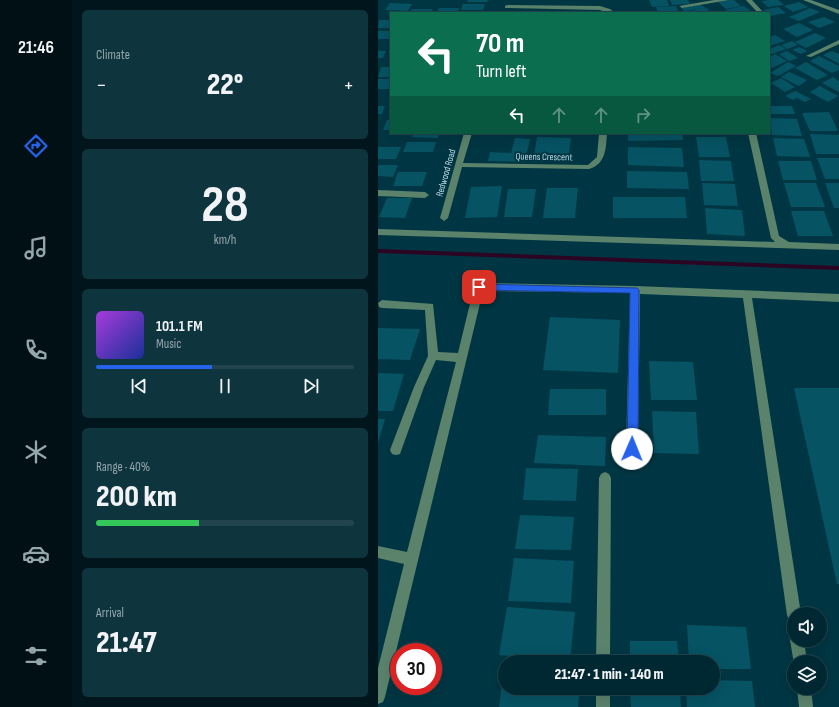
<!DOCTYPE html>
<html lang="en">
<head>
<meta charset="utf-8">
<style>
  body { margin:0; font-family:"Sofia Sans Condensed",sans-serif; background:#0e343e; color:#f1f3f6; height:100vh; display:flex; flex-direction:column; font-size:15px; white-space:nowrap }
  * { box-sizing:border-box; margin:0 }
  p { font-size:13px; color:#95a6ac }
  .icon { flex:none; width:22px; height:22px; fill:none; stroke:currentColor; stroke-width:2; stroke-linecap:round; stroke-linejoin:round }
  .map { position:relative; flex:1; overflow:hidden }
  .panel { display:flex; flex-direction:column; gap:10px; padding:10px; background:#00161c; width:306px }
  .panel>* { flex:none }
  .top-card { position:absolute; left:12px; top:12px; width:380px; height:122px; border-radius:0px; box-shadow:0 4px 16px #0002,0 0 0 1px #22444d; background:#0b6e4f; color:#fff; overflow:hidden }
  .fabs { position:absolute; left:409px; top:607px; display:grid; gap:8px }
  .fabs a { display:grid; place-items:center; width:40px; height:40px; border-radius:50%; background:#002832; box-shadow:0 4px 16px #0002,0 0 0 1px #22444d; font-size:20px }
  .speed { position:absolute; left:12px; top:643px; display:flex; gap:8px; font-size:20px; font-weight:700; text-align:center }
  .speed>* { display:grid; place-content:center; width:52px; height:52px; border-radius:50%; background:#002832; box-shadow:0 4px 16px #0002,0 0 0 1px #22444d; line-height:1 }
  .speed .limit { border:6px solid #d22; background:#fff; color:#111 }
  .pin { position:absolute; display:grid; place-items:center; width:34px; height:34px; color:#fff; margin:-17px; border-radius:8px; box-shadow:0 2px 6px #0006 }
  .me { position:absolute; width:44px; margin:-22px; rotate:1deg; stroke-linejoin:round; filter:drop-shadow(0 0 3px #0008) }
  .turn { display:flex; align-items:center; gap:14px; height:84px; padding:0 20px; font-size:18px }
  .turn .icon { width:52px; height:52px; stroke-width:2.5 }
  .turn b { display:block; font-size:28px; line-height:34px }
  .lanes { display:flex; align-items:center; height:38px; padding:0 20px; background:#0003; justify-content:center; gap:20px; direction:ltr }
  .lanes .off { opacity:.35 }
  .big { font-size:30px; font-weight:800; line-height:1.1 }
  .panel .card { flex:1; display:flex; flex-direction:column; justify-content:center; gap:6px; min-width:0; padding:0 14px; border-radius:6px; background:#0e343e }
  .panel .dial { align-items:center; gap:0 }
  .dial b { font-size:52px; line-height:1 }
  .song { display:flex; align-items:center; gap:12px }
  .cover { width:48px; height:48px; border-radius:6px; background:linear-gradient(135deg,hsl(280 70% 55%),hsl(230 70% 35%)) }
  .played { height:4px; border-radius:2px; background:linear-gradient(90deg,#2563eb 45%,#22444d 45%) }
  .keys { display:flex; justify-content:space-around; direction:ltr }
  .heat { display:flex; justify-content:space-between; align-items:center; font-size:22px; direction:ltr }
  .charge { height:6px; border-radius:3px; background:linear-gradient(90deg,#34c759 40%,#22444d 0) }
  .trip { position:absolute; left:120px; top:655px; width:222px; height:40px; border-radius:20px; background:#002832; box-shadow:0 4px 16px #0002,0 0 0 1px #22444d; font-weight:800; line-height:40px; text-align:center }
  main { display:flex; flex:1; min-height:0 }
  .menu { display:flex; flex-direction:column; width:72px; justify-content:space-around; align-items:center; background:#001014; color:#95a6ac }
  .menu .icon { width:28px; height:28px }
  .menu .selected { color:#2563eb }
  .menu b { font-size:18px; color:#f1f3f6 }
  .map>svg:first-child { display:block }
  .lines { fill:none; stroke-linecap:round; stroke-linejoin:round }
  .stream { fill:#2c0523; fill-rule:evenodd }
  .building { fill:#065364 }
  .minor { fill:#5b836c; fill-rule:evenodd }
  .route { fill:#2563eb; stroke:#184099 }
  .labels { text-anchor:middle; dominant-baseline:central; stroke-width:4; stroke-linejoin:round; paint-order:stroke }
  .far-street-label { font-size:10px; fill:#bcdbe5; stroke:#003643 }
</style>
</head>
<body>
<main>
<nav class="menu">
<b>21:46</b>
<svg class="icon selected" aria-label="directions" viewBox="0 0 24 24"><path d="M12 3l9 9-9 9-9-9zM9 14v-3h6M13 9l2 2-2 2"/></svg>
<svg class="icon" aria-label="music" viewBox="0 0 24 24"><path d="M9 18V5l10-2v13"/><circle cx="6" cy="18" r="3"/><circle cx="16" cy="16" r="3"/></svg>
<svg class="icon" aria-label="phone" viewBox="0 0 24 24"><path d="M5 4h4l2 5-3 2q2 4 5 5l2-3 5 2v4C11 20 4 13 5 4z"/></svg>
<svg class="icon" aria-label="climate" viewBox="0 0 24 24"><path d="M12 3v18M4 7l16 10M4 17L20 7"/></svg>
<svg class="icon" aria-label="car" viewBox="0 0 24 24"><path d="M5 17H2v-5l4-1 3-4h7l3 4 3 1v5h-3M9 17h6M6 11h13"/><circle cx="7" cy="17" r="2"/><circle cx="17" cy="17" r="2"/></svg>
<svg class="icon" aria-label="filters" viewBox="0 0 24 24"><path d="M4 7h16M4 17h16"/><circle cx="9" cy="7" r="2"/><circle cx="15" cy="17" r="2"/></svg>
</nav>
<section class="panel">
<div class="card"><p>Climate</p>
<div class="heat"><a>−</a><b class="big">22°</b><a>+</a></div>
</div>
<div class="card dial"><b>28</b><p>km/h</p></div>
<div class="card">
<div class="song"><i class="cover"></i><div><b>101.1 FM</b><p>Music</p></div></div>
<div class="played"></div>
<div class="keys"><svg class="icon" aria-label="previous" viewBox="0 0 24 24"><path d="M18 5L8 12l10 7zM5 5v14"/></svg><svg class="icon" aria-label="pause" viewBox="0 0 24 24"><path d="M8 5v14M16 5v14"/></svg><svg class="icon" aria-label="next" viewBox="0 0 24 24"><path d="M6 5l10 7-10 7zM19 5v14"/></svg></div>
</div>
<div class="card"><p>Range · 40%</p><b class="big">200 km</b><div class="charge"></div></div>
<div class="card"><p>Arrival</p><b class="big">21:47</b></div>
</section>
<div class="map">
<svg width="461" height="707" viewBox="0 0 461 707">
  <rect width="100%" height="100%" fill="#003643"/>
  <g class="lines">
    <path class="stream" d="M0,249L461,266V270L0,253Z"/>
  </g>
  <path class="building" d="M90,0H110L109,2H89Z
    M271,0H289L291,6L274,7Z
    M292,0H310L312,4L294,5Z
    M350,0H356L363,6L348,9L340,2Z
    M391,0H400L406,5L390,7L383,1Z
    M421,2L430,7L415,12L406,6Z
    M12,3L34,4L30,11L7,10Z
    M85,4H107L105,10H83Z
    M321,4L332,10L321,13H308L321,8L307,12L303,8Z
    M298,6L301,13H280L278,7Z
    M364,6H366L373,11L363,13H351L347,10Z
    M400,7L408,13L392,16L391,13L385,10Z
    M61,8H81L79,13H58Z
    M432,8L442,12L421,21L411,17Z
    M34,9H55L53,13H31Z
    M446,17L457,22L441,28L430,22Z
    M1,20H13V28H0Z
    M421,23L435,30L419,37L405,29Z
    M0,31H13V39H0Z
    M437,33L448,38L428,48L417,42Z
    M397,35L407,41L391,46V37Z
    M414,41L420,45L409,49L403,45Z
    M401,45L408,49L391,55V49Z
    M421,47L429,51L423,54L414,50Z
    M0,51H8L5,58H0Z
    M409,51L420,58L411,61L401,54Z
    M454,51L461,54V64L445,55Z
    M397,54L409,61L394,68L391,67V57Z
    M441,56L461,66V70L454,73L432,61Z
    M410,62L418,66L400,76L392,73Z
    M428,62L450,75L439,80L417,68Z
    M3,67H13V77H0Z
    M411,72L429,80L421,86L403,77Z
    M455,77L461,81V92L444,83Z
    M403,78L417,87L407,92L393,83Z
    M0,79H13V89H0Z
    M442,86L460,96L450,102L432,92Z
    M417,91L433,99L427,102L419,98L415,100L407,96Z
    M0,106H7L4,114H0Z
    M391,106H414L417,114H391Z
    M451,112L460,131H432L424,113Z
    M391,118L419,119L424,136L394,135Z
    M9,120H13V130H5Z
    M36,133H61L60,138L34,137Z
    M250,133H304L305,140L250,141Z
    M318,133H347L348,135H318Z
    M432,134L461,135V154H438Z
    M159,137L193,138L190,162H155Z
    M318,137H348L352,157H321Z
    M137,138L152,139L147,162L110,161L112,152L133,153Z
    M395,138L426,139L432,157L399,156Z
    M29,142H58L55,152H25Z
    M0,147H23L18,159H0Z
    M250,147L304,148L306,167L250,165Z
    M439,158H461V179H447Z
    M321,160L353,161L356,181H323Z
    M400,161H433L439,180H405Z
    M0,165H20L15,177L0,176Z
    M249,171L309,172L311,189L249,188Z
    M20,172H49L44,186H15Z
    M324,183L357,184L360,206L326,205Z
    M406,183H438L447,207H413Z
    M447,183H461V208H456Z
    M124,186L119,217L87,218L93,187Z
    M169,188H200L197,218H165Z
    M130,189H158L154,217H126Z
    M235,197H307L309,218H235Z
    M9,198H34L27,218L1,217Z
    M327,208L364,210L367,236L329,234Z
    M413,211H446L455,236H420Z
    M172,317L242,320L240,373L165,370Z
    M0,328L42,329L32,360L0,359Z
    M271,361L315,362L319,400H273Z
    M0,373L26,374L15,411H0Z
    M416,388H461V584H459Z
    M172,389H228V415H170Z
    M274,411L318,412L321,454L276,453Z
    M0,419H7L0,443Z
    M160,435L228,437L227,466L156,463Z
    M148,468L200,469L198,501L145,500Z
    M142,515L196,517L193,550L137,549Z
    M136,558L196,561L193,603L130,601Z
    M129,607L197,612L192,661L121,655Z
    M309,625L368,627L373,669H335V662H311Z
    M252,641H299L301,662H252Z
    M126,669L127,688H202L200,707H121Z
    M335,680L374,681L377,707H309L308,688H335Z
    M252,688H302L303,707H253Z"/>
  <g class="lines">
    <path class="minor" d="M336,0H351L304,8L301,6Z
      M368,0H374L386,13H380Z
      M425,0H433L461,10V14Z
      M129,5L222,6L232,9L237,13H230L222,10L127,8V6Z
      M461,40V44L433,57L428,56Z
      M86,133H94L85,163L210,165L219,157L221,133H229C228,148 228,164 211,169L84,167L70,218L66,221L62,218Z
      M370,133H378L401,236L411,242L461,244V250L0,235V229L397,242L393,238Z
      M0,190L47,192L51,195L47,198L0,196Z
      M101,283L257,286L461,294V302L374,298L423,614H416V622L411,620L409,615L365,298L262,294L260,449L258,453L254,454L250,453L248,449L252,293L105,291L7,697L5,702L0,704V668L26,564L0,558V546L29,552L78,362L58,360L46,387L22,454L18,455L14,454L12,450L36,387L50,356L47,310L4,308L1,307L0,303L4,300L55,304L60,352L80,353L96,287Z
      M227,472L231,474L233,478L232,662H218L221,478L223,474Z
      M416,634V640H426L429,662H416V664L412,640Z
      M218,688H232V707H218Z
      M419,688H433L435,707H421Z"/>
  </g>
  <path class="route" d="M101,284L259,288L261,290L260,449L258,453L254,454L251,453L249,449L252,293L101,290L97,287Z"/>
  <g class="labels">
    <g class="far-street-label">
      <text transform="translate(166 157) rotate(1)">Queens Crescent</text>
      <text transform="translate(68 173) rotate(-74)">Redwood Road</text>
    </g>
  </g>
</svg>
<div class="fabs">
<a><svg class="icon" aria-label="sound" viewBox="0 0 24 24"><path d="M4 9h4l5-4v14l-5-4H4zM17 9q2 3 0 6"/></svg></a>
<a><svg class="icon" aria-label="layers" viewBox="0 0 24 24"><path d="M12 4l9 5-9 5-9-5zM3 14l9 5 9-5"/></svg></a>
</div>
<div class="speed"><div class="limit">30</div></div>
<div class="pin" style="left:101px;top:287px;background:#d93025"><svg class="icon" aria-label="arrive" viewBox="0 0 24 24"><path d="M6 21V4h12l-3 4 3 4H6"/></svg></div>
<svg class="me" style="left:254px;top:449px" viewBox="-20 -20 40 40"><circle r="19" fill="#fff"/><path d="M0-13L10 11 0 6-10 11z" fill="#2563eb"/></svg>
<div class="trip">21:47 · 1 min · 140 m</div>
<div class="top-card">
<div class="turn"><svg class="icon" aria-label="left" viewBox="0 0 24 24"><path d="M17 20v-9H6M10 6l-5 5 5 5"/></svg><div><b>70 m</b>Turn left</div></div>
<div class="lanes"><svg class="icon" aria-label="left" viewBox="0 0 24 24"><path d="M17 20v-9H6M10 6l-5 5 5 5"/></svg><svg class="icon off" aria-label="ahead" viewBox="0 0 24 24"><path d="M12 20V5M6 11l6-6 6 6"/></svg><svg class="icon off" aria-label="ahead" viewBox="0 0 24 24"><path d="M12 20V5M6 11l6-6 6 6"/></svg><svg class="icon off" aria-label="right" viewBox="0 0 24 24"><path d="M7 20v-9h11M14 6l5 5-5 5"/></svg></div>
</div>
</div>
</main>
</body>
</html>
